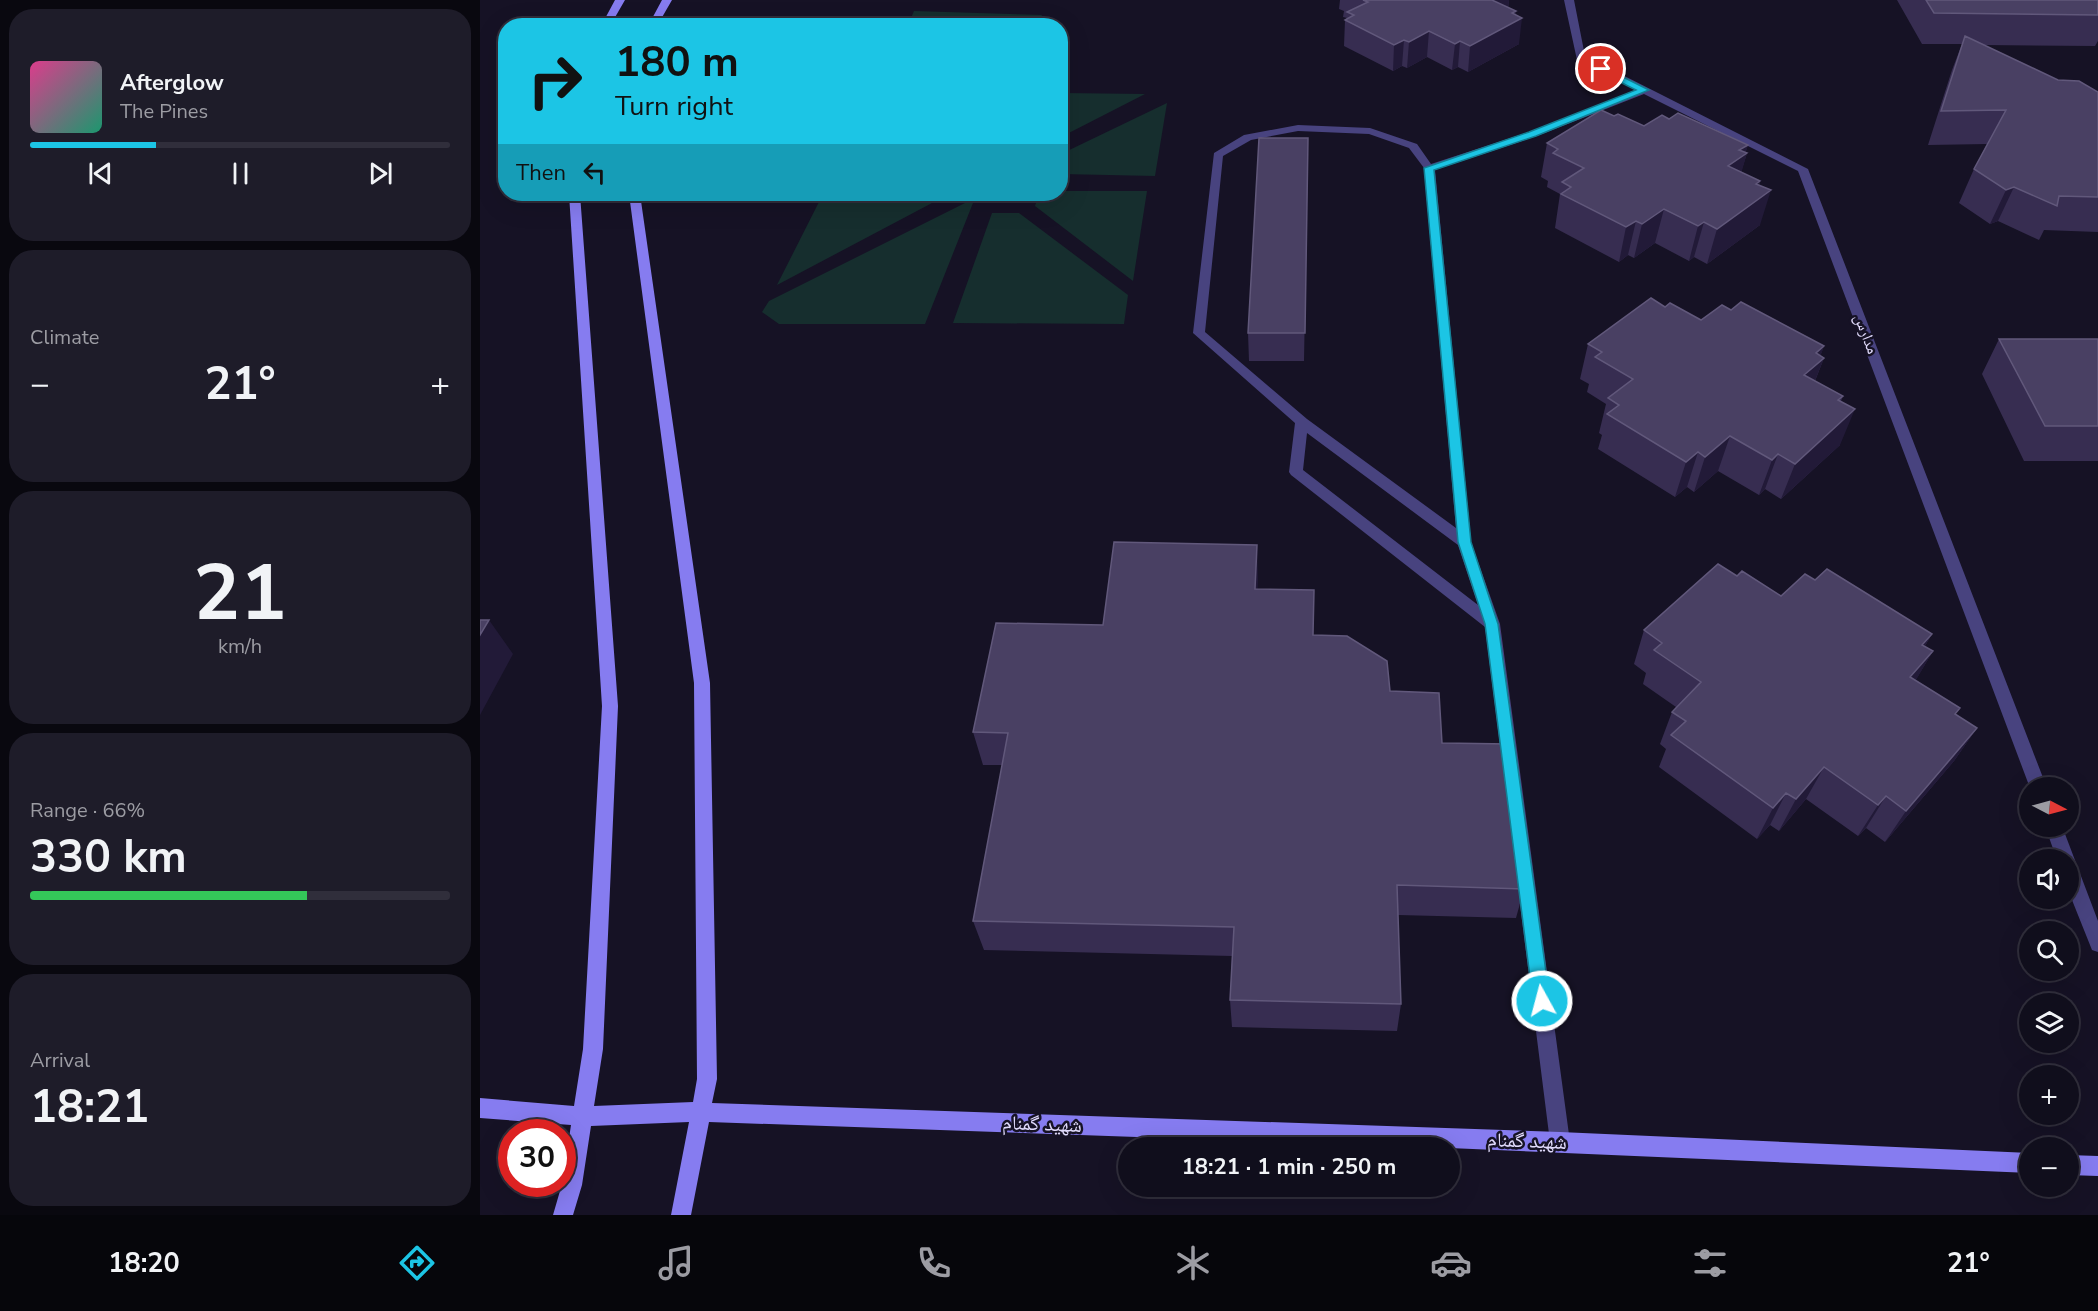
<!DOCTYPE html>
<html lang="en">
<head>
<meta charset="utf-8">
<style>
  body { margin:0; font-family:"Nunito Sans","Noto Naskh Arabic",sans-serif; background:#1e1c29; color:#f1f3f6; height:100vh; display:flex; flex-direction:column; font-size:22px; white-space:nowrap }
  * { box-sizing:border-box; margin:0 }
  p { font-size:20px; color:#9c9ca3 }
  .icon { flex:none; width:33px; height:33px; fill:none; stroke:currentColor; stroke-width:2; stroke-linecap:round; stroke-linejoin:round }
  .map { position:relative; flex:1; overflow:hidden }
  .side { display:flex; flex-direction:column; gap:9px; padding:9px; background:#09080f; width:480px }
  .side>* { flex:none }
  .banner { position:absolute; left:18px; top:18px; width:570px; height:183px; border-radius:24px; box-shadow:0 6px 24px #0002,0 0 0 2px #302e3b; background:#1cc5e5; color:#111; overflow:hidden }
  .needle { width:39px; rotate:96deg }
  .tools { position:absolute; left:1539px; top:777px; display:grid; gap:12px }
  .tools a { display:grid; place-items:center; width:60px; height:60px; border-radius:50%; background:#100e1c; box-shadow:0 6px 24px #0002,0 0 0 2px #302e3b; font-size:30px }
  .speed { position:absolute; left:18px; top:1119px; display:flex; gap:12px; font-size:30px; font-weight:700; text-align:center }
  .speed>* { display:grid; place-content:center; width:78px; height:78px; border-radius:50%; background:#100e1c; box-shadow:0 6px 24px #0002,0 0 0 2px #302e3b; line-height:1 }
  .speed .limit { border:9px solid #d22; background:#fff; color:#111 }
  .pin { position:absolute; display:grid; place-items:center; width:51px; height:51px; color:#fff; margin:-26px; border:3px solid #fff; border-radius:50%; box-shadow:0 2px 6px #0007 }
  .me { position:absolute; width:66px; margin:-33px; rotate:353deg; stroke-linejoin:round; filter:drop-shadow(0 0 4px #0008) }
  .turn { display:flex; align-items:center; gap:21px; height:126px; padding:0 18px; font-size:27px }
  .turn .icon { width:78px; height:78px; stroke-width:2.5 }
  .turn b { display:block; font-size:42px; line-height:51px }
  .then { display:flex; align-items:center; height:57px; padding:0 18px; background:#0003; gap:12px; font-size:22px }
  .big { font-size:45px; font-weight:700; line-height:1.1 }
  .side .widget { flex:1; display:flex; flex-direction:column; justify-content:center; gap:9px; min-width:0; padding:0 21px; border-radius:24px; background:#1e1c29 }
  .side .dial { align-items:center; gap:0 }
  .dial b { font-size:78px; line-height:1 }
  .song { display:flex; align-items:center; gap:18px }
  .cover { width:72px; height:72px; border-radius:9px; background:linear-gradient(135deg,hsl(330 70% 55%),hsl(160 70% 35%)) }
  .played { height:6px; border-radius:3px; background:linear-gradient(90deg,#1cc5e5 30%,#302e3b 30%) }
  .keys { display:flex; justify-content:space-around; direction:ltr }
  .heat { display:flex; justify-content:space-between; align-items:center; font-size:33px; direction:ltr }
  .charge { height:9px; border-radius:4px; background:linear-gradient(90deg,#34c759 66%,#302e3b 0) }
  .trip { position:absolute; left:638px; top:1137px; width:342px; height:60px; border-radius:30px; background:#100e1c; box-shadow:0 6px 24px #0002,0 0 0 2px #302e3b; font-weight:700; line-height:60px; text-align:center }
  .tabs { display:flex; height:96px; justify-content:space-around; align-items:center; background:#06060b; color:#9c9ca3 }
  .tabs .icon { width:42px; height:42px }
  .tabs .current { color:#1cc5e5 }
  .tabs b { font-size:27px; color:#f1f3f6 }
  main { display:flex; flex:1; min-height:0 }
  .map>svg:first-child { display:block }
  .green { fill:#162e2e }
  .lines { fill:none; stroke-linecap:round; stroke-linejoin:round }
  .street { fill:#48437f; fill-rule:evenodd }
  .secondary { fill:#867cf0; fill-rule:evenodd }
  .wall { fill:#372d51 }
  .shaded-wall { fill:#221a38 }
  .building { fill:#494063; stroke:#61587b; stroke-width:1.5 }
  .route { fill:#1cc5e5; stroke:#128095; stroke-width:1.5 }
  .labels { text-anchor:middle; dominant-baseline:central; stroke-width:5; stroke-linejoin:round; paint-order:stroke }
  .street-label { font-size:16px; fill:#e0dafb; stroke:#161225 }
  .near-street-label { font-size:20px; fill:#e0dafb; stroke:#161225 }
</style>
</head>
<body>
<main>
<section class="side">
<div class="widget">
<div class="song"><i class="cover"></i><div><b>Afterglow</b><p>The Pines</p></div></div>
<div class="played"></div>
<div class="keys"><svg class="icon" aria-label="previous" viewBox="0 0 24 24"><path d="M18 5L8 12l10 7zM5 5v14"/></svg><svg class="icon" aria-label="pause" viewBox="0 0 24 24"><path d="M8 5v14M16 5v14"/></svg><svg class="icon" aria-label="next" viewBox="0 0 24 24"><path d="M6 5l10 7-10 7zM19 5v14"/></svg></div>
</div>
<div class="widget"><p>Climate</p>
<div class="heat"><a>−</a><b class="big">21°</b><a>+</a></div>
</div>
<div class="widget dial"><b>21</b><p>km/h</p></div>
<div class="widget"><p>Range · 66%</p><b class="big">330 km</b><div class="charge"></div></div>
<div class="widget"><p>Arrival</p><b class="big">18:21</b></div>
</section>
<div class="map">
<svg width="1618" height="1215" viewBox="0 0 1618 1215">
  <rect width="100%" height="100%" fill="#161225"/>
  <path class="green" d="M434,11L562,15L558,25H428Z
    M581,93L665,94L581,137Z
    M687,103L675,176L581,174V154Z
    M581,191H667L653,281L555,206L559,194H580Z
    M343,194H469L297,285Z
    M495,198L445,324H299L282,312L289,301Z
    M512,213H539L648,295L644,324L473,323Z"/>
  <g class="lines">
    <path class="street" d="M1084,0H1094L1105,56L1328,169L1567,788H1550L1318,171L1164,94L1057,136L955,170L991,542L1020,624L1090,1142L1087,1149L1080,1152L1073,1149L1070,1142L1005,627L811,475L809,472L815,423L713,333L734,153L764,135L818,125L890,128L937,144L951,164L1049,132L1156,90L1097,60ZM818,131L889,134L929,148L944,168L976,528L827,419L725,332L743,156L771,140ZM827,433L978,545L998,605L823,470Z
      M1565,826H1582L1618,921V952L1612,950L1588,890V860H1577Z"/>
    <path class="secondary" d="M135,0H145L130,26H121Z
      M182,0H192L177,26H168Z
      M89,194H100L138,706L123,1049L114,1106L213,1102L217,1079L214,683L149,194H160L230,683L237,1079L232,1103L1080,1132L1550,1153V1173L969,1148L229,1122L211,1215H191L209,1122L111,1126L102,1185L93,1215H73L82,1184L91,1125L0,1118V1098L94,1106L103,1049L122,706Z
      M1588,1155L1618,1156V1176L1588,1175Z"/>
  </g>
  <path class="wall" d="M860,0H1029L1028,8L1036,11L1035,15L1039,44L988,72L978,67L972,70L947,57L927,68L922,66L913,71L864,46L865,20L867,18L863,17L864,11L859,9Z
    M1417,0H1618V41L1615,46L1503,45L1578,80L1618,92V232L1564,230L1559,240L1518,221L1510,224L1479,203L1494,169L1507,144L1448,145L1472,70L1482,44H1442Z
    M1134,116L1164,126L1189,119L1268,145L1265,153H1267L1261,172L1280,181L1279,185L1280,225L1227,264L1214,257L1209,261L1175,243L1154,258L1148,255L1139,262L1075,228L1080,194L1067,187L1068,181L1061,177L1067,143Z
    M828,138L824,361H769L768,333Z
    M1185,307L1221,320L1251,310L1344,346L1340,356L1344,358L1335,381L1363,396L1361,401L1360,445L1301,499L1285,489L1279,495L1238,471L1214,492L1207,487L1195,497L1118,449L1122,435L1119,433L1126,404L1107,392L1109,384L1100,379L1108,344Z
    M1519,339H1618V461H1544L1502,374Z
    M777,545V589L833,635L910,691L962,743L1044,889L1036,918L918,915L921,1004L917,1031L752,1027L750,1000L752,956L504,950L493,921L522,765H503L493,732Z
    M1257,576L1301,596L1335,580L1452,634L1445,646L1453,651L1435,681L1476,715L1497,728L1474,761L1405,842L1386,828L1378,836L1326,799L1299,831L1290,825L1277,839L1179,767L1186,749L1180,744L1192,712L1196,707L1163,684L1166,673L1154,664L1164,630Z"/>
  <path class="shaded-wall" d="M1011,0H1029L1028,11Z
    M1036,11L1034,22L1042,18L1039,44L988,72L990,46Z
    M949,31L947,57L927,68L929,42Z
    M924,40L922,66L913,71L914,45Z
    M980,41L978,67L972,70L975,44Z
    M1268,145L1265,155L1267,153L1257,188L1248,166L1259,150Z
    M1280,181L1274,202L1291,190L1280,225L1227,264L1237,229L1276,184Z
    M1534,187L1518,221L1510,224L1526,190Z
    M1184,209L1175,243L1154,258L1162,224Z
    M1156,221L1148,255L1139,262L1146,227Z
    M1224,222L1214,257L1209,261L1218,226Z
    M1344,346L1338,363L1344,358L1330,393L1324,375L1336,353Z
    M1375,409L1360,445L1301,499L1315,464Z
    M1250,436L1238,471L1214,492L1225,457Z
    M1218,452L1207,487L1195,497L1206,462Z
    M1298,454L1285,489L1279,495L1292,460Z
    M777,545L778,580L776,623L775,589Z
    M9,620L33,654L0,715V635Z
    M1452,634L1432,667L1442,645Z
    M1453,651L1433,685L1430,677Z
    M1497,728L1474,761L1405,842L1426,811Z
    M1344,767L1326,799L1299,831L1316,799Z
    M1306,793L1290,825L1277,839L1293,808Z
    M1406,796L1386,828L1378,836L1398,805Z"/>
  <path class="building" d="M883,0H1012L1036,11L1032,13L1042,18L990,46L980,41L975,44L949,31L929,42L924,40L914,45L865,20L874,15L867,12L888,2Z
    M1446,0H1618V15L1454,13Z
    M1485,36L1578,80L1599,81L1618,92V197L1579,196L1577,206L1534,187L1526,190L1494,169L1526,110L1461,111Z
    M1121,110L1134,116L1138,114L1164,126L1182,115L1189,119L1198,113L1268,145L1259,150L1267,153L1248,166L1280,181L1276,184L1291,190L1237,229L1224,222L1218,226L1184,209L1162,224L1156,221L1146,227L1081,194L1091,187L1082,182L1104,168L1073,153L1078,149L1067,143Z
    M779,138H828L825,333H768Z
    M1171,298L1185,307L1190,303L1221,320L1242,305L1251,310L1261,302L1344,346L1336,353L1344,358L1324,375L1363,396L1358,400L1375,409L1315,464L1298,454L1292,460L1250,436L1225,457L1218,452L1206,462L1127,414L1139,405L1128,398L1153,379L1115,357L1122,352L1108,344Z
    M1519,339H1618V426H1565Z
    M634,542L777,545L775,589L834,590L833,635L867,636L907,661L910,691L959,693L962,743L1029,744L1044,889L917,885L921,1004L750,1000L754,927L493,921L528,733L493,732L516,623L623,625Z
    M1238,564L1257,576L1262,571L1301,596L1325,574L1335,580L1347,569L1452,634L1442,645L1453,651L1430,677L1480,708L1475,714L1497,728L1426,811L1406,796L1398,805L1344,767L1316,799L1306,793L1293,808L1191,735L1206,721L1192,712L1221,682L1174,650L1182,643L1164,630Z
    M0,620H9L0,635Z"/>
  <path class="route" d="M1121,66L1169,90L1056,136L954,170L991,542L1018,624L1070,1001L1068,1007L1062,1009L1056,1007L1053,1001L1005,624L978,542L944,168L1049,132L1156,90L1118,71V67Z"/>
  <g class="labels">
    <g class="street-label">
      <text transform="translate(1386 334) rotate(69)">مدارس</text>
    </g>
    <g class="near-street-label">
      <text transform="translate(562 1124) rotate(2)">شهید گمنام</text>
      <text transform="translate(1047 1141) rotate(2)">شهید گمنام</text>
    </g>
  </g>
</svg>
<div class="tools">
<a><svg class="needle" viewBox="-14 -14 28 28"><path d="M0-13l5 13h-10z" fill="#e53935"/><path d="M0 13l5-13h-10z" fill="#9c9ca3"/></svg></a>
<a><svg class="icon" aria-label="sound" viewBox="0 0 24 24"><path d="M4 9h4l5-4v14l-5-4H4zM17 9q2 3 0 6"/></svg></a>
<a><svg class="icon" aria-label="search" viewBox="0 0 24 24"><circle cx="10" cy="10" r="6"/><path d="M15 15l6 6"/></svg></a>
<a><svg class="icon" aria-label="layers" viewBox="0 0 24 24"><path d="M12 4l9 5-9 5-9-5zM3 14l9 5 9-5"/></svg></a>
<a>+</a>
<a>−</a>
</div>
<div class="speed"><div class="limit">30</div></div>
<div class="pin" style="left:1121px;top:69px;background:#d93025"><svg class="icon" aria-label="arrive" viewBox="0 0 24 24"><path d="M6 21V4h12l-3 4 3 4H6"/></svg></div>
<svg class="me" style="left:1062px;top:1001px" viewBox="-20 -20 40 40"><circle r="17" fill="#1cc5e5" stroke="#fff" stroke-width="3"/><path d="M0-11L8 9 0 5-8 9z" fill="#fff"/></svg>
<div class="trip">18:21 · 1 min · 250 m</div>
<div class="banner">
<div class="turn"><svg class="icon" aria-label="right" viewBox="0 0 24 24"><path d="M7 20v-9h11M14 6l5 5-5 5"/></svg><div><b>180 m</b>Turn right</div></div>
<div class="then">Then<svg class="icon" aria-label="left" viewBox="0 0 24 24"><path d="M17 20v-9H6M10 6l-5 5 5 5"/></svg></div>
</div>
</div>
</main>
<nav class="tabs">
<b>18:20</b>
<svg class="icon current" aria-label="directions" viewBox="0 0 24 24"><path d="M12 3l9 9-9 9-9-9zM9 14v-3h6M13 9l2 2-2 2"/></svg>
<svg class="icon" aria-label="music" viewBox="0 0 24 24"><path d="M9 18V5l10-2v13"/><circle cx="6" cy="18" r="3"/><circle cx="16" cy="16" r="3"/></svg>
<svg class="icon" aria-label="phone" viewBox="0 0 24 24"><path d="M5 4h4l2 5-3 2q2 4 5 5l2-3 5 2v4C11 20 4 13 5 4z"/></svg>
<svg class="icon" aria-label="climate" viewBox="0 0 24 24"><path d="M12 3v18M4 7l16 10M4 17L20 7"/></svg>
<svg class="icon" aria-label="car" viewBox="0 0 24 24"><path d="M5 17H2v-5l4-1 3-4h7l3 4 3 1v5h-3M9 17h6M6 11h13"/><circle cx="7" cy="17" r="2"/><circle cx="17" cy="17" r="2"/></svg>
<svg class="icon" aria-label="filters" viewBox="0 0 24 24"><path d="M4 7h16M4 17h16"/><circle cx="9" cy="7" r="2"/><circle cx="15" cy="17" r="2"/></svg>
<b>21°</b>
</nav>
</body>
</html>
